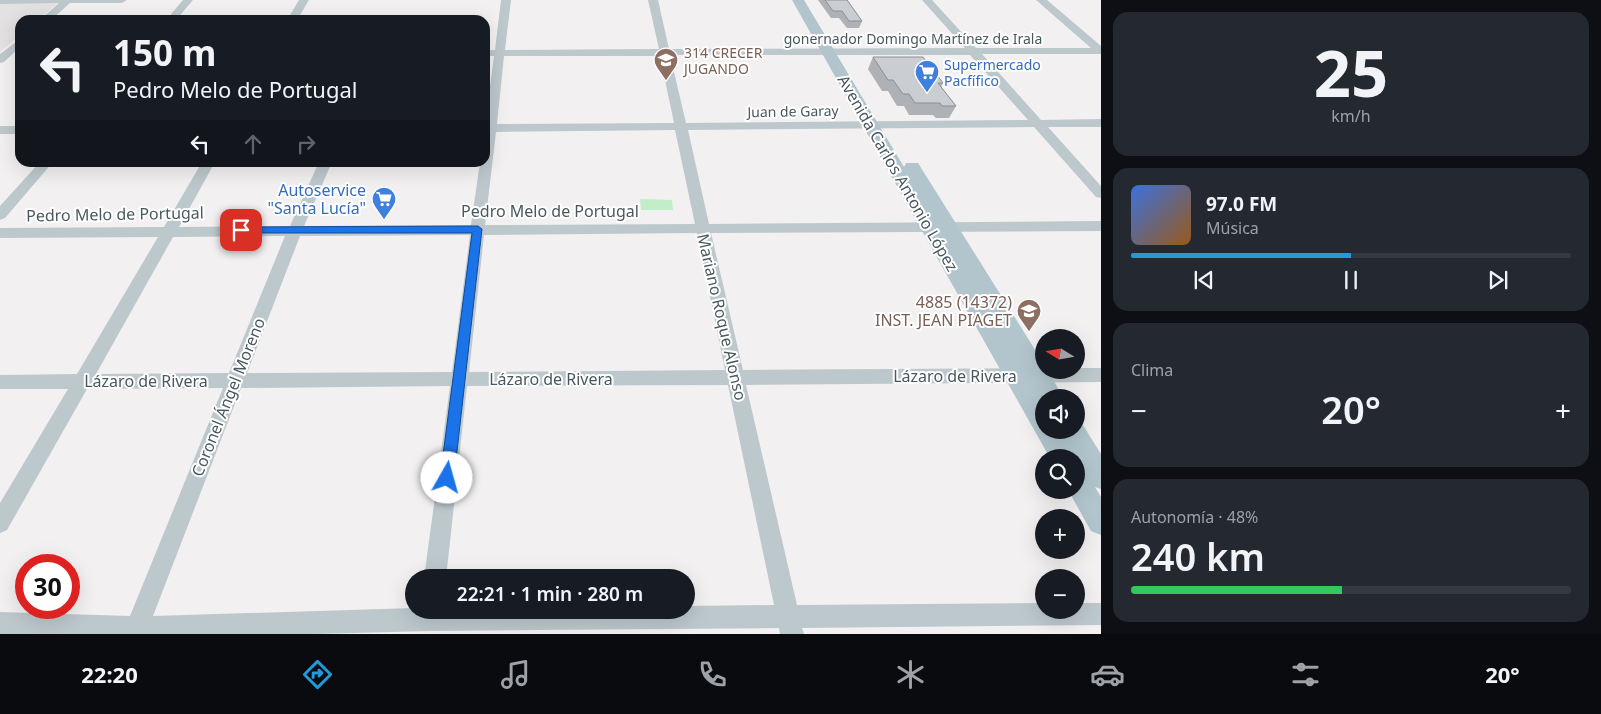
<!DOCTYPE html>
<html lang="es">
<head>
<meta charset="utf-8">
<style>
  body { margin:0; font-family:"Noto Sans",sans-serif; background:#242831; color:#f1f3f6; height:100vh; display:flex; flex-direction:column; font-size:19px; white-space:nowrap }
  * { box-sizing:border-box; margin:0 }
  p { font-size:16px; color:#9ea1a6 }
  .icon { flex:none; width:28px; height:28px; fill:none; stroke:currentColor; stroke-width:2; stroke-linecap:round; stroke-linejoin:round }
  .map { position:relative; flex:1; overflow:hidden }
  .panel { display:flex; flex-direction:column; gap:12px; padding:12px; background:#0d0f14; width:500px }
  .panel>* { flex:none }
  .banner { position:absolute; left:15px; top:15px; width:475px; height:152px; border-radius:15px; box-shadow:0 5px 20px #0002; background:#171b24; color:#f1f3f6; overflow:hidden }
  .needle { width:32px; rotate:281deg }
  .fabs { position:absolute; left:1035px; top:329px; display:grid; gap:10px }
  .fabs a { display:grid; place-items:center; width:50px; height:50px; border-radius:50%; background:#171b24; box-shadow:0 5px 20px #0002; font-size:25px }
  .speed { position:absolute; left:15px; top:554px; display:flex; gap:10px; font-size:25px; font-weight:700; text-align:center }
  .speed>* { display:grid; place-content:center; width:65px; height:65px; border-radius:50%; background:#171b24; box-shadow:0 5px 20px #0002; line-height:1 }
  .speed .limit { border:8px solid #d22; background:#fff; color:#111 }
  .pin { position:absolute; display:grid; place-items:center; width:42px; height:42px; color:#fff; margin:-21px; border-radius:10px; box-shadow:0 2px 8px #0006 }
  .me { position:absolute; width:55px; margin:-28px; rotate:7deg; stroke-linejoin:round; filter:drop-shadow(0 0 4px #0008) }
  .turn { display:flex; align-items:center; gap:18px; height:105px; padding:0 15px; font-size:22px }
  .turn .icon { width:65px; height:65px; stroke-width:2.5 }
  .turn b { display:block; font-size:35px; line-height:42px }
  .lanes { display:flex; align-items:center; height:48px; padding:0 15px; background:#0003; justify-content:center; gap:25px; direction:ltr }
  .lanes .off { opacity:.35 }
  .big { font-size:38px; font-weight:600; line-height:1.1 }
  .panel .card { flex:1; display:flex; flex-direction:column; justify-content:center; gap:8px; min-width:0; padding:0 18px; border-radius:15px; background:#242831 }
  .panel .dial { align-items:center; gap:0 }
  .dial b { font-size:65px; line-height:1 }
  .song { display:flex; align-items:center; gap:15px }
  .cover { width:60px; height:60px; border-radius:8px; background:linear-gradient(135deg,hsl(220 70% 55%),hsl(30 70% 35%)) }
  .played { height:5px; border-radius:2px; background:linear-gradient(90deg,#2399da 50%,#363941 50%) }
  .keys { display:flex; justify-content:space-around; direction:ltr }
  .heat { display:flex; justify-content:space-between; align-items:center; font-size:28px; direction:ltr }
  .charge { height:8px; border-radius:4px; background:linear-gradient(90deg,#34c759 48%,#363941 0) }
  .trip { position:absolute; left:405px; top:569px; width:290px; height:50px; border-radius:25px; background:#171b24; box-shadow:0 5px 20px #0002; font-weight:600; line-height:50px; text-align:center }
  .tabs { display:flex; height:80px; justify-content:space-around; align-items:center; background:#090b0e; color:#9ea1a6 }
  .tabs .icon { width:35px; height:35px }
  .tabs .on { color:#2399da }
  .tabs b { font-size:22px; color:#f1f3f6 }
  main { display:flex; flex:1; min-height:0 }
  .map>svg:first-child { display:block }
  .education { fill:#e3e1e2 }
  .green { fill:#c2edc9 }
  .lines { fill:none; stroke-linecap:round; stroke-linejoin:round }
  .minor { fill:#bdc8cc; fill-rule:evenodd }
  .major { fill:#b2c5cd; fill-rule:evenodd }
  .wall { fill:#aeb1b5 }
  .building { fill:#caced2; stroke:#8d9093 }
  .route { fill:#1a73e8; stroke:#114b97 }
  .labels { text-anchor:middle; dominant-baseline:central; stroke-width:4; stroke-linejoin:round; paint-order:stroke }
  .far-street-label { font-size:14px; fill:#49585d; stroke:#fff }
  .far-education-label { font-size:14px; fill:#785e54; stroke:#fff; text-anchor:start }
  .far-shop-label { font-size:14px; fill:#366cbe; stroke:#fff; text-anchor:start }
  .street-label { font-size:16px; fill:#49585d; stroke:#fff }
  .shop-label { font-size:16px; fill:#366cbe; stroke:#fff; text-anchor:end }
  .education-label { font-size:16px; fill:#785e54; stroke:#fff; text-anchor:end }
</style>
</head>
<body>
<main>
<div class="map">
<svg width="1101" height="634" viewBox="0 0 1101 634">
  <rect width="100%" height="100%" fill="#f2f0f1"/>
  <path class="education" d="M0,3H58L38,20H20V35L0,52Z"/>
  <path class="green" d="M640,199L672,200L673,210H641Z"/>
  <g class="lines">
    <path class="minor" d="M0,0H127L122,3H70L51,20H40L59,3L0,4Z
      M183,0H193L176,20H166Z
      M299,0H309L297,20H287Z
      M501,0H511L505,50L659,49L648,0H658L669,49L965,48L922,0H932L976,48H1091L1036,0H1047L1101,46V54H982L1041,120L1101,119V127H1048L1101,186V198L1096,197L1034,127L688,130L709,224L1101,221V231L711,233L743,370L1044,368V370H1076V368H1101V382L746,385L797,605L1044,603V610H1076V603H1101V625L802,628L804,634H780L779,628L430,631L317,634H0V612L130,616L223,388L87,389L7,530L0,533V503L68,389H0V375L77,374L158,237L0,238V228L164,227L202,162H215L179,227L290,226L319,162H332L304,226L471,225L480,162H485V123L494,56H485V50H495ZM670,55H970L1028,120L686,123ZM504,56H660L674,123L497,124ZM675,130L695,224L485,225L496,132ZM697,233L725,370L469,372L484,235ZM470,235L452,372L247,373L300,236ZM285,236L229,373L96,374L173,237ZM728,385L774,605L686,606V610H414V608L153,616L241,388L450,386L424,578H446L467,386Z
      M20,39V47L4,62L0,63V54Z
      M0,126H20V134H0Z
      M40,162H53L5,218L0,220V206Z"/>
    <path class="major" d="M792,0H804L904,167L906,163H918L1044,364V370H1047L1064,398H1044V430H1076V421L1081,422L1101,454V489L1095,487L1101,497V535L1091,531L1068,490H1076V467L1082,469L1076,458H1050Z"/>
  </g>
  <path class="wall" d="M818,0H847L862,21L859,28H847L839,18H831Z
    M873,57L943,83L941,87L956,106L949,118H936L933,115H909L904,106H897L888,91H882L868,69Z"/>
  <path class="building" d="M825,0H847L862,21H849L842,11H833Z
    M873,57H923L943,83H938L956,106H942L940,103H915L909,94H903L893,80H888Z"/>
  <path class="route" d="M478,226L482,229L454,478L452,483L447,485L442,483L440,478L472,233H241L236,230L241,227Z"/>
  <defs>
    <symbol id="school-pin" viewBox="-11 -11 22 30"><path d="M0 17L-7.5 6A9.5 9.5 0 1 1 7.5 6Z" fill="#8d6e63" stroke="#fff"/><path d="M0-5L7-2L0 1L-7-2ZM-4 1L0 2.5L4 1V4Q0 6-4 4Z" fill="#fff"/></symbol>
    <symbol id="supermarket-pin" viewBox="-11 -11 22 30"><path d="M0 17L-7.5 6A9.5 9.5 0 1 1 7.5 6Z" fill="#3f7fe0" stroke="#fff"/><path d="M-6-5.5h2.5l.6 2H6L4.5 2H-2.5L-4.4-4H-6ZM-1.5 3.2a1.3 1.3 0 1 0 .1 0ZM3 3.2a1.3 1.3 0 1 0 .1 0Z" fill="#fff"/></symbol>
  </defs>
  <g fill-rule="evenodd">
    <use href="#school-pin" x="652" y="46" width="28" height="38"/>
    <use href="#supermarket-pin" x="913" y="58" width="28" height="38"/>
    <use href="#supermarket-pin" x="370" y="185" width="28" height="38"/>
    <use href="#school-pin" x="1015" y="297" width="28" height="38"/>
  </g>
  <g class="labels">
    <g class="far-street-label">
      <text x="913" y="38">gonernador Domingo Martínez de Irala</text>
      <text transform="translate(793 111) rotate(-1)">Juan de Garay</text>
    </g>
    <g class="far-education-label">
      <text x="684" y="52">314 CRECER<tspan x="684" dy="16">JUGANDO</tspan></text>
    </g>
    <g class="far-shop-label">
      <text x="944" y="64">Supermercado<tspan x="944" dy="16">Pacfífico</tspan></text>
    </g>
    <g class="street-label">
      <text transform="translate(898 173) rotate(60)">Avenida Carlos Antonio López</text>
      <text x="550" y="211">Pedro Melo de Portugal</text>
      <text transform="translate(115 214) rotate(-1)">Pedro Melo de Portugal</text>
      <text transform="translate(722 317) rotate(77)">Mariano Roque Alonso</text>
      <text x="955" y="376">Lázaro de Rivera</text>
      <text x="551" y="379">Lázaro de Rivera</text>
      <text x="146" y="381">Lázaro de Rivera</text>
      <text transform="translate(228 397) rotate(-68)">Coronel Ángel Moreno</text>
    </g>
    <g class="shop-label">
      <text x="366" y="190">Autoservice<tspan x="366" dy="18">"Santa Lucía"</tspan></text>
    </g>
    <g class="education-label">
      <text x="1012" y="302">4885 (14372)<tspan x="1012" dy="18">INST. JEAN PIAGET</tspan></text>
    </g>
  </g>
</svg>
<div class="fabs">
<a><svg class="needle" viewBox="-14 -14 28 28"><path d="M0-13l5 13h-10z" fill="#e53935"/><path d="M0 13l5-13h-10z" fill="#9ea1a6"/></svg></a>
<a><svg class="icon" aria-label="sound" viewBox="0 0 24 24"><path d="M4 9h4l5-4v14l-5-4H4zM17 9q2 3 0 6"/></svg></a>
<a><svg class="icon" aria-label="search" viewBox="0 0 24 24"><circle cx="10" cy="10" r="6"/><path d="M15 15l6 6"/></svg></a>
<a>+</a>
<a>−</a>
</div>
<div class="speed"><div class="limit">30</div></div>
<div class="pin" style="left:241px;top:230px;background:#d93025"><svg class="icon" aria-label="arrive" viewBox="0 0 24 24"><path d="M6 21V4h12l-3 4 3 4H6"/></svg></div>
<svg class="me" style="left:447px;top:478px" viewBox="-20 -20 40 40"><circle r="19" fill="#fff"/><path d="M0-13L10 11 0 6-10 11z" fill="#1a73e8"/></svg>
<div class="trip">22:21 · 1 min · 280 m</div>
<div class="banner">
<div class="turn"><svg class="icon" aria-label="left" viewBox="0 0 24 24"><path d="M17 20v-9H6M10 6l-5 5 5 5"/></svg><div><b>150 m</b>Pedro Melo de Portugal</div></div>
<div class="lanes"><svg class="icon" aria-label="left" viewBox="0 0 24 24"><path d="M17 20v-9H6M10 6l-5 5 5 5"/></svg><svg class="icon off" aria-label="ahead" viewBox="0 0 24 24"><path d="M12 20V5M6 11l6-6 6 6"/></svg><svg class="icon off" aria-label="right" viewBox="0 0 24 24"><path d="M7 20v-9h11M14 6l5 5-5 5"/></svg></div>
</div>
</div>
<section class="panel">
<div class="card dial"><b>25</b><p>km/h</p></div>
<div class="card">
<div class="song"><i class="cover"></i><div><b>97.0 FM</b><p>Música</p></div></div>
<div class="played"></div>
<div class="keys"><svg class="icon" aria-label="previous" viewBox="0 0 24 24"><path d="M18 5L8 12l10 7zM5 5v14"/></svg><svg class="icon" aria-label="pause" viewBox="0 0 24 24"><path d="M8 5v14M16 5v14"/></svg><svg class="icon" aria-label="next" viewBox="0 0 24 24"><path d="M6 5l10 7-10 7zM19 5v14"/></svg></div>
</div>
<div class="card"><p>Clima</p>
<div class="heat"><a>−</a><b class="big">20°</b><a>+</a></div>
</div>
<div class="card"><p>Autonomía · 48%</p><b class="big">240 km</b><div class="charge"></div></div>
</section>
</main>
<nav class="tabs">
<b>22:20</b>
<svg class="icon on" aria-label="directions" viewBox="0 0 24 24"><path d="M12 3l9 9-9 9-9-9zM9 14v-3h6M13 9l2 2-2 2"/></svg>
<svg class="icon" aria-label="music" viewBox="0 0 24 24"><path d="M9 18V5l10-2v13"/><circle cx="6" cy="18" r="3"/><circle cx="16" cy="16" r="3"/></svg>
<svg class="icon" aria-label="phone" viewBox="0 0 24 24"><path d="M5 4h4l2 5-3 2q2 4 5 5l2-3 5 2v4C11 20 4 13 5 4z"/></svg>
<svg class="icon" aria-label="climate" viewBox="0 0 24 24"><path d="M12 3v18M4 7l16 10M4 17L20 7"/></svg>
<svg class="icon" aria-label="car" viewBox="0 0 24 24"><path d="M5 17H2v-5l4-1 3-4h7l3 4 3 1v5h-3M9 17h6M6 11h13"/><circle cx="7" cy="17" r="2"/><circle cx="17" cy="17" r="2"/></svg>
<svg class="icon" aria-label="filters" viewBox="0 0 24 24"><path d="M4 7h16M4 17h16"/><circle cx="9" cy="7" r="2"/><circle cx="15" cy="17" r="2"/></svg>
<b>20°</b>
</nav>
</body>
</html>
